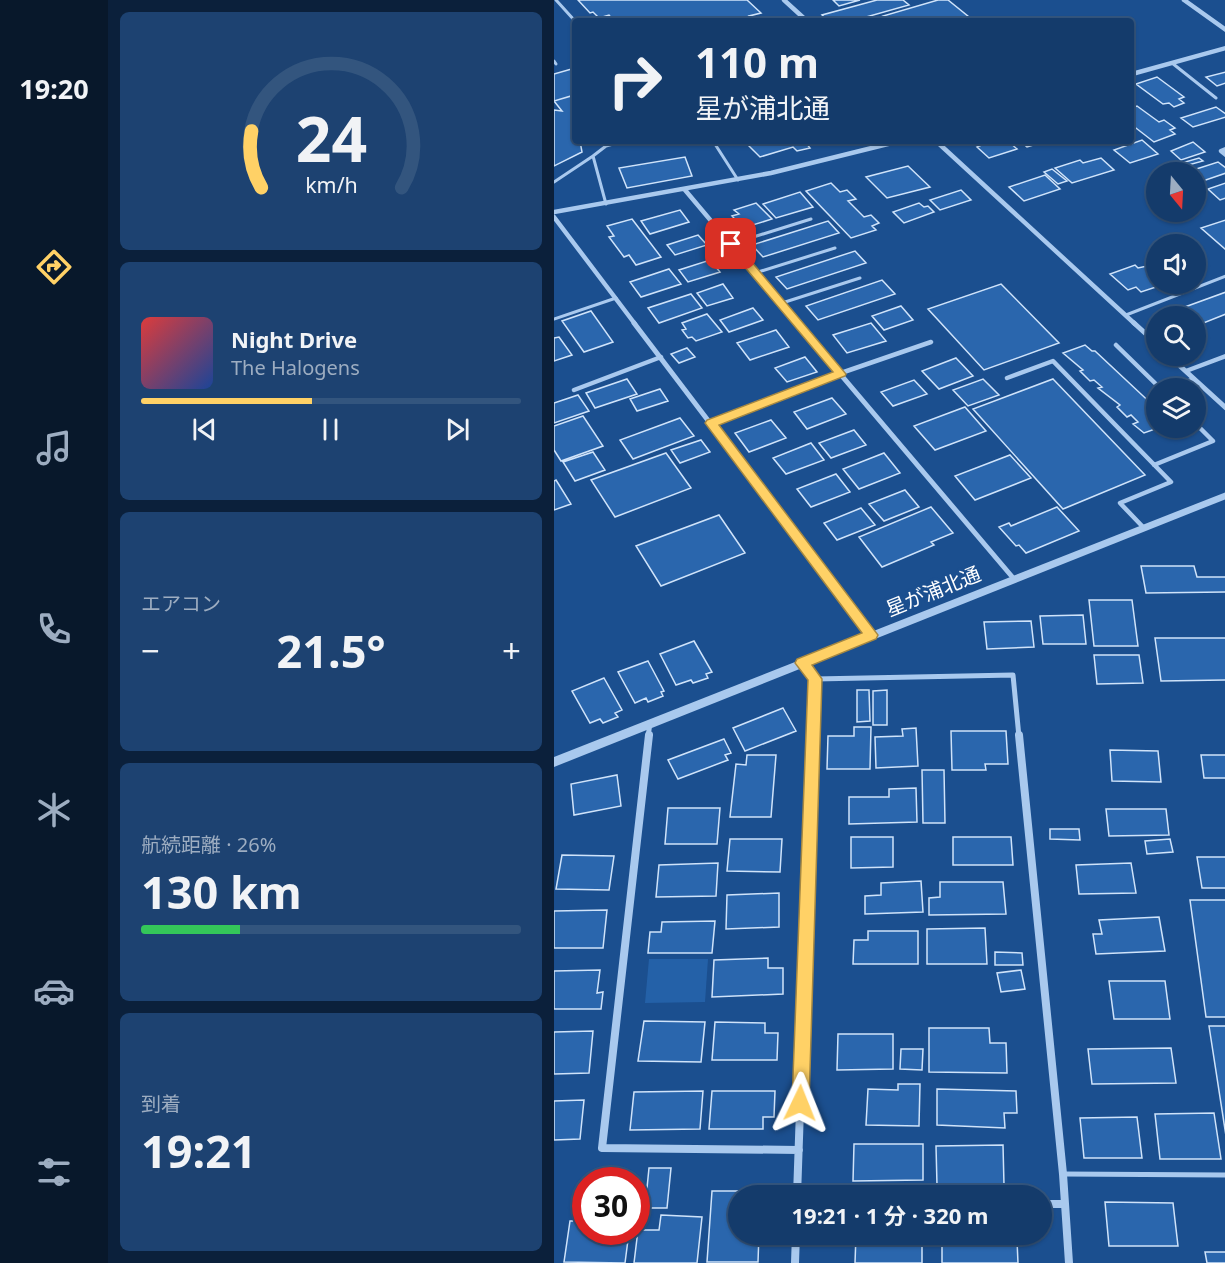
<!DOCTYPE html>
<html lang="ja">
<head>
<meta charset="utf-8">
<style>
  body { margin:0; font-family:"Noto Sans","Noto Sans JP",sans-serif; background:#1d4271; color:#f1f3f6; height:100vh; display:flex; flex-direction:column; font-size:22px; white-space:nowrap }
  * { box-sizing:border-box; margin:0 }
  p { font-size:20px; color:#9dadc1 }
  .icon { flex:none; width:33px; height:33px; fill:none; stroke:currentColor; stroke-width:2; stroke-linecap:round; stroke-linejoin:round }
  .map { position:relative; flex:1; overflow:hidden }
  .drawer { display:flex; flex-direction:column; gap:12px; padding:12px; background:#0b203b; width:446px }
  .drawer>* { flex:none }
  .guide { position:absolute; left:18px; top:18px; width:562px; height:126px; border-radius:6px; box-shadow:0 2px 4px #0004,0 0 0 2px #33557e; background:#143b6b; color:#f1f3f6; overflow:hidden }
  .needle { width:39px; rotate:162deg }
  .tools { position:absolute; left:592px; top:162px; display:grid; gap:12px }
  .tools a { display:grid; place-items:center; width:60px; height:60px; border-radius:50%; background:#143b6b; box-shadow:0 2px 4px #0004,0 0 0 2px #33557e; font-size:30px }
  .speed { position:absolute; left:18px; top:1167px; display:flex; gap:12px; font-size:30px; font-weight:700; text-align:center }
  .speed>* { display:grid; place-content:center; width:78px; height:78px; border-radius:50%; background:#143b6b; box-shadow:0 2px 4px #0004,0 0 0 2px #33557e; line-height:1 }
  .speed .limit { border:9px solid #d22; background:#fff; color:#111 }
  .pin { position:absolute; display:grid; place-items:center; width:51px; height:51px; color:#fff; margin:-26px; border-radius:12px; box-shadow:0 3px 9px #0006 }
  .me { position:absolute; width:66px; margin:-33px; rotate:2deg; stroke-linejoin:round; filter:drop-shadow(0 0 4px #0008) }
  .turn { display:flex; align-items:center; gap:21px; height:126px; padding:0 24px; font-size:27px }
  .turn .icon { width:78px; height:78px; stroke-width:2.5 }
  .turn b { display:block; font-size:42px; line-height:51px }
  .big { font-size:45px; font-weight:700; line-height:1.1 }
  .drawer .widget { flex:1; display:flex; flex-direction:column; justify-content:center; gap:9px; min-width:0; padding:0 21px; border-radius:9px; background:#1d4271 }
  .drawer .dial { align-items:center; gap:0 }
  .dial svg { height:156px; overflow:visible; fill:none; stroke:#33557e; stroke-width:7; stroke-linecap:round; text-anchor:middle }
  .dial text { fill:#f1f3f6; stroke:none }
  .song { display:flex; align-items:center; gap:18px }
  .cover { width:72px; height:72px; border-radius:9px; background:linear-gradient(135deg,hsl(0 70% 55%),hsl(220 70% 35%)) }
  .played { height:6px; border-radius:3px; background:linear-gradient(90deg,#ffd166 45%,#33557e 45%) }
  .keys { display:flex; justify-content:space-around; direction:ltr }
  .heat { display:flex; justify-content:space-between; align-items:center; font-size:33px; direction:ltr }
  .charge { height:9px; border-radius:4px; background:linear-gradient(90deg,#34c759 26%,#33557e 0) }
  .trip { position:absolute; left:174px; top:1185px; width:324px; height:60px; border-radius:30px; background:#143b6b; box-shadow:0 2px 4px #0004,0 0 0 2px #33557e; font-weight:700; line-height:60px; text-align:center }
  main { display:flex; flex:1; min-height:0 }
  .menu { display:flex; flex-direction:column; width:108px; justify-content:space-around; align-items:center; background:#08182b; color:#9dadc1 }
  .menu .icon { width:42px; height:42px }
  .menu .selected { color:#ffd166 }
  .menu b { font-size:27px; color:#f1f3f6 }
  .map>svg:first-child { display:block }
  .green { fill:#2461a8 }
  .building { fill:#2a66ad; stroke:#cfe3fa; stroke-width:1.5 }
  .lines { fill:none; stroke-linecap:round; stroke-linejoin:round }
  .service-far2 { stroke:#a9c9ee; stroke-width:3 }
  .service-far1 { stroke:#a9c9ee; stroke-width:4.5 }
  .service { stroke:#a9c9ee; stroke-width:5 }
  .minor-far2 { stroke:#a9c9ee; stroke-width:4.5 }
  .minor-far1 { stroke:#a9c9ee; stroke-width:5 }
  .minor { stroke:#a9c9ee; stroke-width:8 }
  .tertiary { fill:#a9c9ee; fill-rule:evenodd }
  .route { fill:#ffd166; stroke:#a68842; stroke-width:1.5 }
  .labels { text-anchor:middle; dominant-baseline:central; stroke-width:6; stroke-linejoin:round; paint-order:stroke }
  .street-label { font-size:20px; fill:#fff; stroke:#1b4f8f }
</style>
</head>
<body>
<main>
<nav class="menu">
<b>19:20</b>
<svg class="icon selected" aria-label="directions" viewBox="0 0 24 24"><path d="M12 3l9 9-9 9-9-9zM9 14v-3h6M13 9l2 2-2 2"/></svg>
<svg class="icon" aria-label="music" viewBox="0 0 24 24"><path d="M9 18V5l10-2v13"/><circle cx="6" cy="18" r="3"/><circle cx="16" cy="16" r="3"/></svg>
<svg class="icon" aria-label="phone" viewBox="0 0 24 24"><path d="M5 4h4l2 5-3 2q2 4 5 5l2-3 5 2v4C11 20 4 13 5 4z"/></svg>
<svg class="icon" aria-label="climate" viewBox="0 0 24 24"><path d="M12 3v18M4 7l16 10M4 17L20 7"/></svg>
<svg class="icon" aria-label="car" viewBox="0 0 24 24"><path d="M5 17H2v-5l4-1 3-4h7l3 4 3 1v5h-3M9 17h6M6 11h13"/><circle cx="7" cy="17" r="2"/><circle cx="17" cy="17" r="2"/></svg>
<svg class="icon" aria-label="filters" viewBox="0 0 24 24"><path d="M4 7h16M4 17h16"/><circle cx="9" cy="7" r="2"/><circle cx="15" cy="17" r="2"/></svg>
</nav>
<section class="drawer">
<div class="widget dial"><svg viewBox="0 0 100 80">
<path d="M14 69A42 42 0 1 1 86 69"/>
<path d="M14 69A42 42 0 0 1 9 40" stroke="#ffd166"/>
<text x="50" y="56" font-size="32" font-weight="700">24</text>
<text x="50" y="72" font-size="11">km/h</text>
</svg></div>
<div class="widget">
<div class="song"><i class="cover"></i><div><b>Night Drive</b><p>The Halogens</p></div></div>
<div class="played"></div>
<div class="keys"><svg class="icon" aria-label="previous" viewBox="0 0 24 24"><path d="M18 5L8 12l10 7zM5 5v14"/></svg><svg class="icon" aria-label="pause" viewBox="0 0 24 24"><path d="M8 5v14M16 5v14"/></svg><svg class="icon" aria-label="next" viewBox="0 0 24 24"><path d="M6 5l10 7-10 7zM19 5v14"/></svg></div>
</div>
<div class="widget"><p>エアコン</p>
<div class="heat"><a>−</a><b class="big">21.5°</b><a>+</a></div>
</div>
<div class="widget"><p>航続距離 · 26%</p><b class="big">130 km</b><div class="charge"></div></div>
<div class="widget"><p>到着</p><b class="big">19:21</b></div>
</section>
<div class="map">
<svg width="672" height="1263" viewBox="0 0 672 1263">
  <rect width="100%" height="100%" fill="#1b4f8f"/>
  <path class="green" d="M95,959H154L151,1002L91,1003Z"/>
  <path class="building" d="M24,0H193L207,13L195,16L200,21H60L55,15L45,18L39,12L36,13Z
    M279,0H306L285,6Z
    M323,0H349L355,5L298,21H274L268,15Z
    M384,0H394L420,21H335L329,16Z
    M21,68V95L0,101V74Z
    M672,72V83L663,86L652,77Z
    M603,77L630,97L625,99L630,103L620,107L615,103L609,104L582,84Z
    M20,95L21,141H26L28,152L0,166V110L8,111L0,101Z
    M583,106L605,122L610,120L621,128L616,130L621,134L600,142L578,125V108Z
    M662,107L672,114V117L639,127L627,118Z
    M588,140L604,154L576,163L560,150Z
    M190,141H259L252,143L256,148L243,151L239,147L206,157Z
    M437,141H454L463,149L435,158L423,147Z
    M466,141H493L473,147Z
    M639,142L651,152L627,160L617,151Z
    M131,157L138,176L73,188L65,168Z
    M547,158L560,170L518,183L501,168L526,160L529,163Z
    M645,158L649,161L627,167L624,164Z
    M664,162L672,168V173L646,182L642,179V172H633Z
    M354,166L376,187L333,198L312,177Z
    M498,169L513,181L504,184L490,172Z
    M491,175L506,189L470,201L455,187Z
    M277,183L286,192L293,190L302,199L294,201L310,217L317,215L325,223L318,226L322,230L297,238L252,191Z
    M672,183V198L666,200L654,189Z
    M407,190L417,200L386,210L376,200Z
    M246,192L259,207L222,218L209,204Z
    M202,203L218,219L189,228L178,216L185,214L180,210Z
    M365,203L370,207L374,206L380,212L350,223L339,212Z
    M126,210L135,222L96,234L87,221Z
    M78,219L107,257L82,265L75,255L70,257L55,237L60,236L53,226Z
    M672,220V250L647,228Z
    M274,221L285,233L209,257L198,245Z
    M144,235L153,245L121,255L113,245Z
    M301,251L312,263L233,289L222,277Z
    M156,260L166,272L134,282L125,270Z
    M581,265L584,268L593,266L603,275V284H611L587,292L582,287L574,290L556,274Z
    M115,269L127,284L87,297L76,282Z
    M328,280L341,294L264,320L252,306Z
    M169,284L179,298L153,306L143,293Z
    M447,284L505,343L430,370L374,309Z
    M672,292V314L642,326V316H606Z
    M137,294L148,308L105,323L94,308Z
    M347,306L359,320L330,330L318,316Z
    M199,308L209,320L175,332L166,320Z
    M37,311L59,342L30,352L8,321Z
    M153,314L168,332L142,341L138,337L134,338L128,330L132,329L128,323Z
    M317,323L332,341L293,353L279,335Z
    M222,330L235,347L196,360L183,343Z
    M5,337L18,355L0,361V338Z
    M531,345L538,351H541L603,409L604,428L590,433L579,424L584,422L577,415L573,417L563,407L566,405L544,388L548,387L540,380L536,381L526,371L529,370L509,353Z
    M133,348L141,357L125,363L117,354Z
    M251,357L263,372L233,382L221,368Z
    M402,358L419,376L385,389L368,371Z
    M73,379L83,394L41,408L32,393Z
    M429,379L445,395L414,406L399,390Z
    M499,379L591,475L509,509L419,409Z
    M360,380L373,394L339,406L327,392Z
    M106,389L114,401L83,411L76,399Z
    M24,395L35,411L0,423V403Z
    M278,398L292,414L253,429L240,412Z
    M411,407L432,431L381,450L360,426Z
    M29,416L49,446L7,461L0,450V426Z
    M126,418L140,436L79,459L66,440Z
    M217,420L232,438L195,452L181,433Z
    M300,430L312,445L277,458L265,443Z
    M147,440L156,452L126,463L117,450Z
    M257,443L270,460L232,474L219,458Z
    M39,452L51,470L21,481L9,462Z
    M112,453L137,488L61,517L37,480Z
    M330,453L346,473L305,489L289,469Z
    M456,455L477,478L421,500L401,476Z
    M282,474L296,492L257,507L243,489Z
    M2,480L17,504L0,510V481Z
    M351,490L365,507L330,521L315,504Z
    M377,507L399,533L377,542L380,545L328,567L305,537Z
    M503,507L525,531L472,553L465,545L462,546L445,527L455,523L457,526Z
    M307,508L321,525L283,540L270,523Z
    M165,515L191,553L107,586L82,546Z
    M587,566H640L643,577H672V592L592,593Z
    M535,600H578L584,646H540Z
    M529,615L532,644H489L486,616Z
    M477,621L480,647L433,649L430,622Z
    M601,638H672V680L607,681Z
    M140,641L158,672L152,674L154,678L139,683L137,680L122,685L106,654Z
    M540,655H585L589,683L543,684Z
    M94,661L110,691L107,692L109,696L94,702L92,698L81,703L64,672Z
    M50,678L68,710L61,713L64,717L49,723L46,719L36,723L18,691Z
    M303,690H315L316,721L303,722Z
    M333,690V725H319V691Z
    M229,708L242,731L191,751L179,728Z
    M300,727H317L316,769H273L274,736H300Z
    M362,728L364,766L322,768L321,737L349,736L348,729Z
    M397,731H452L454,764H431L432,770H398Z
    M170,739L177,753L171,755L174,760L124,779L114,760Z
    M556,750L604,751L607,782L558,781Z
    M193,755H222L217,817H176L182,764L192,765Z
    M647,755H672V778H650Z
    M368,770H390L391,823H369Z
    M63,775L67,806L20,815L17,784Z
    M362,788L363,822L295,824V797H335V789Z
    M114,808H166L163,844H111Z
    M552,809H612L615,835L555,836Z
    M496,829H525L526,840L496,839Z
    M297,837H339V867L297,868Z
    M399,837H457L459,865H399Z
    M176,839H228L226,872L173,871Z
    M616,839L619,852L593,854L591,841Z
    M8,855L60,856L55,890L2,889Z
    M643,857H672V888H648Z
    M164,863L162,896L102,897L105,865Z
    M577,863L582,893L525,894L522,865Z
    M367,881L369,912L311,914V896L327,895V883Z
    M386,882H449L452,914L375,915V898L386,897Z
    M225,893V927L172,929L173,895Z
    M636,900H672V1017H652Z
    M53,910L49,948H0V911Z
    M605,917L611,951L542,954L539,934H548L545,920Z
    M161,921L158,953H94L96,932H107L108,922Z
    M431,928L433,964H373V929Z
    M314,931H364V964H299L300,940H314Z
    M441,952L468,953L469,965H441Z
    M214,958V968H229V994L158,997L160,960Z
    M46,970L43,993L49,992L47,1009H0V971Z
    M467,970L471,989L447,992L443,973Z
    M555,981H611L616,1019H560Z
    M90,1021L151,1022L147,1062L84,1061Z
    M161,1022L211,1023V1033H224L223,1060H158Z
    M655,1026H672V1136Z
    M375,1028H435L436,1043H452L453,1073L375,1072Z
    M39,1031L35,1073L0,1074V1032Z
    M284,1034H339V1069L283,1070Z
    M617,1048L622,1083L538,1084L534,1049Z
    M347,1049H369L368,1070L346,1069Z
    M344,1084H366L365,1126L312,1125L314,1089L344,1090Z
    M383,1089L462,1091L463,1113H450L451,1128L383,1125Z
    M149,1091L146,1129L76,1130L80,1092Z
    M158,1091H221L220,1117H209V1129H155Z
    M30,1100L26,1139L0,1140V1101Z
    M660,1113L667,1159H606L601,1114Z
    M583,1117L588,1158H530L526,1118Z
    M300,1144H369V1180L299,1181Z
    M449,1145L450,1185H383L382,1146Z
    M95,1168H117L113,1208H91Z
    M158,1191H196V1196H184V1234H205L204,1262H153Z
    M551,1202L619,1203L624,1246H555Z
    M107,1215L148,1217L143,1263H80L84,1230H105Z
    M16,1221H32V1232H75L71,1263L10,1262Z
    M302,1235L368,1236V1263H301Z
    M388,1239L463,1240L464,1263H388Z
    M651,1252H672V1263H653Z"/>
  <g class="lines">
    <path class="service-far2" d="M2,0L21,21
      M0,61L2,64
      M618,63L662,98
      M121,141L122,143L132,141
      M159,141L184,180
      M0,182L39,156
      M52,204L39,156L52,146L70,141
      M177,244L257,219
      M201,273L281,248
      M228,303L306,278
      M572,315L672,276
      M0,319L62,298"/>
    <path class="service-far1" d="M562,345L606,388
      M632,371L672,356
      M287,373L377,342
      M453,378L499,361L617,482L566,503L589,527
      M615,388L640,379
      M20,390L107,357
      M600,465L659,441L642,424"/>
    <path class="service" d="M509,1174L672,1175"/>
    <path class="minor-far2" d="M230,0L253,21
      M630,0L672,30
      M578,74L672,48
      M382,141L581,324
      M672,149L667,151L672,155
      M131,190L244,324
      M0,212L217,173L346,141
      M0,217L81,324"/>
    <path class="minor-far1" d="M80,323L317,635
      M243,323L460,579
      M580,323L603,344
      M615,356L672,408
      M158,423L287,373
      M248,663L261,679L259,737
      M261,679L459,675L465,737
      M94,737L96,723"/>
    <path class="minor" d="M95,735L48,1148L245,1150
      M465,735L509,1174L515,1263
      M243,1196L259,735
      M488,1204H511
      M241,1263L242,1234"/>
    <path class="tertiary" d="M672,492V499L0,767V757Z"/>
  </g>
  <path class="route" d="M177,241L181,242L292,374L291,376L165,425L324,635L322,639L258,665L268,679L255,1103L253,1108L246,1111L240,1108L238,1103L254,680L241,663L243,659L308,633L151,423L153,420L279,372L173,246L171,244Z"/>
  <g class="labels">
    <g class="street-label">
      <text transform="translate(379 591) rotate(-22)">星が浦北通</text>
    </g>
  </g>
</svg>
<div class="tools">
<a><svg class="needle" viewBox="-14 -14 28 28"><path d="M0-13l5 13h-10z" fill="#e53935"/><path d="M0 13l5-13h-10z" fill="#9dadc1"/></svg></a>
<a><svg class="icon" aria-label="sound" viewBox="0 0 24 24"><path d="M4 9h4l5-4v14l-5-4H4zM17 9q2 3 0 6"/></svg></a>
<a><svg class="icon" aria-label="search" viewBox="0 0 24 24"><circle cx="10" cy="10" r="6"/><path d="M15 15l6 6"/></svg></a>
<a><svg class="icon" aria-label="layers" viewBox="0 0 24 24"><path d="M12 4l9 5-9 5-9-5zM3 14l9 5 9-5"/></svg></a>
</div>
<div class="speed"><div class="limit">30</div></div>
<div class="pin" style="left:177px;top:244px;background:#d93025"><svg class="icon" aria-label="arrive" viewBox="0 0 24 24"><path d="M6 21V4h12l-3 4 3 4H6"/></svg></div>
<svg class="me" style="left:246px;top:1103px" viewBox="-20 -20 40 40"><path d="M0-17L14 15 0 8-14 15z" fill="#ffd166" stroke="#fff" stroke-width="4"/></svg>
<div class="trip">19:21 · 1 分 · 320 m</div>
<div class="guide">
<div class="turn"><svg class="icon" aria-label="right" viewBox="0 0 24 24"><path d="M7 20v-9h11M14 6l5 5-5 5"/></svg><div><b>110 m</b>星が浦北通</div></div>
</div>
</div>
</main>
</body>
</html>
